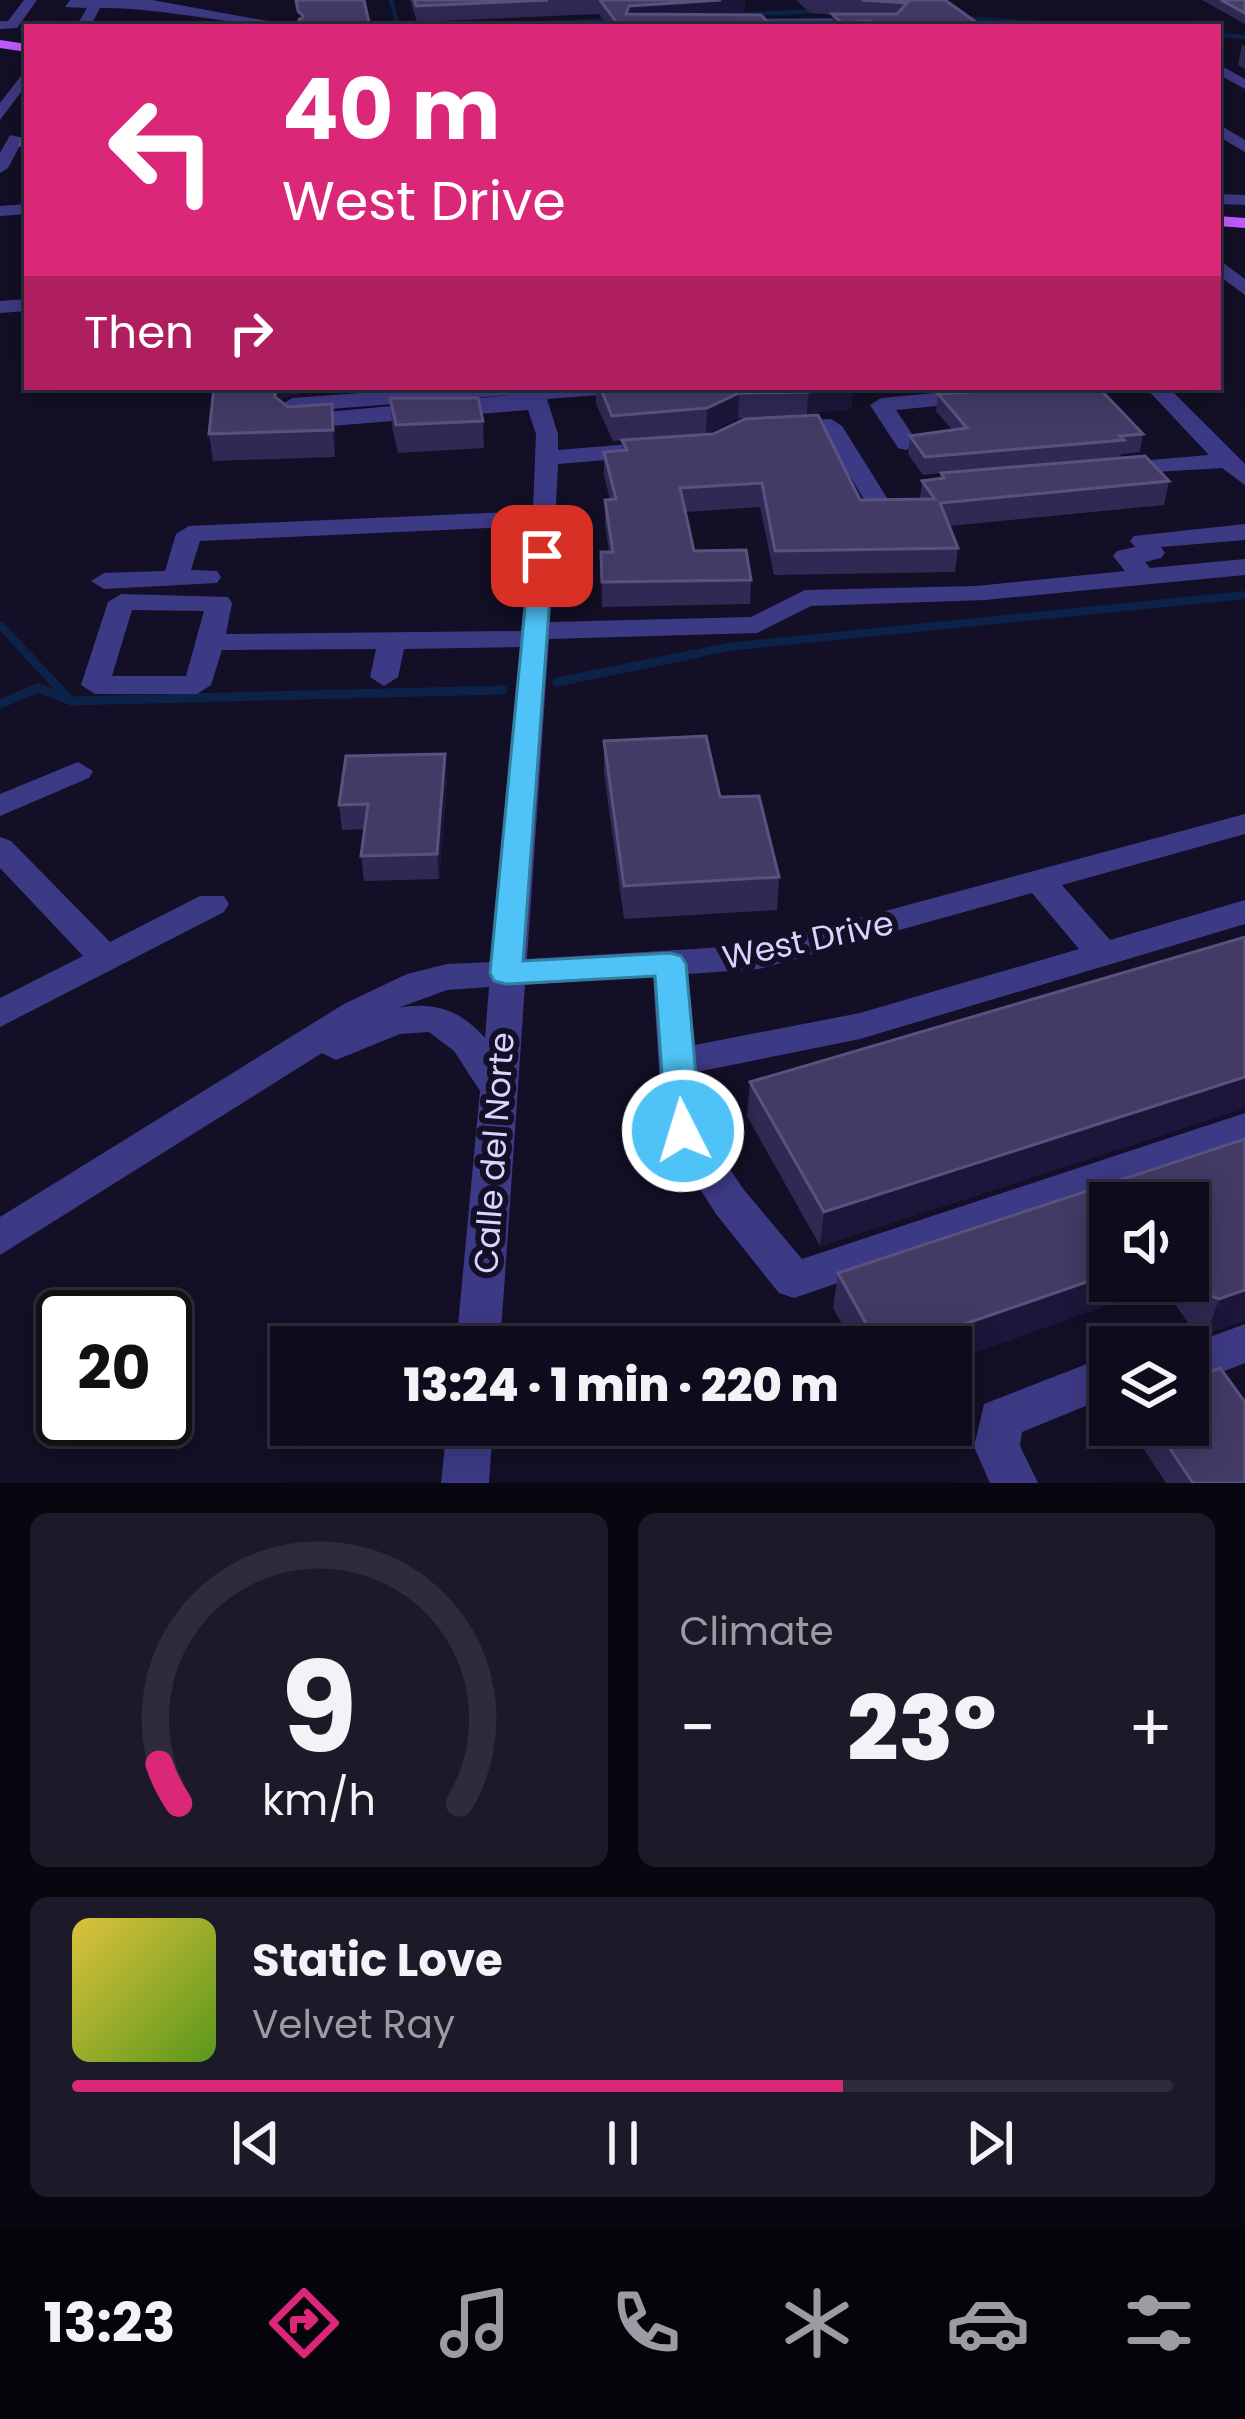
<!DOCTYPE html>
<html lang="en">
<head>
<meta charset="utf-8">
<style>
  body { margin:0; font-family:Poppins,sans-serif; background:#1c1929; color:#f1f3f6; height:100vh; display:flex; flex-direction:column; font-size:45px; white-space:nowrap }
  * { box-sizing:border-box; margin:0 }
  p { font-size:39px; color:#9b9ba3 }
  .icon { flex:none; width:66px; height:66px; fill:none; stroke:currentColor; stroke-width:2; stroke-linecap:round; stroke-linejoin:round }
  .map { position:relative; height:1483px; overflow:hidden }
  .sheet { display:flex; flex-direction:column; gap:30px; padding:30px; background:#08060f; flex:1 }
  .sheet>* { flex:none }
  .banner { position:absolute; left:24px; top:24px; width:1197px; height:366px; border-radius:0px; box-shadow:0 6px 30px #0003,0 0 0 3px #2e2b3b; background:#db2777; color:#fff; overflow:hidden }
  .fabs { position:absolute; left:1089px; top:1182px; display:grid; gap:24px }
  .fabs a { display:grid; place-items:center; width:120px; height:120px; border-radius:0px; background:#0e0b1c; box-shadow:0 6px 30px #0003,0 0 0 3px #2e2b3b; font-size:60px }
  .speed { position:absolute; left:36px; top:1290px; display:flex; gap:24px; font-size:60px; font-weight:700; text-align:center }
  .speed>* { display:grid; place-content:center; width:156px; height:156px; border-radius:50%; background:#0e0b1c; box-shadow:0 6px 30px #0003,0 0 0 3px #2e2b3b; line-height:1 }
  .speed .limit { border:6px solid #111; border-radius:18px; background:#fff; color:#111 }
  .pin { position:absolute; display:grid; place-items:center; width:102px; height:102px; color:#fff; margin:-51px; border-radius:24px; box-shadow:0 6px 18px #0006 }
  .me { position:absolute; width:132px; margin:-66px; rotate:355deg; stroke-linejoin:round; filter:drop-shadow(0 0 9px #0008) }
  .turn { display:flex; align-items:center; gap:42px; height:252px; padding:0 60px; font-size:54px }
  .turn .icon { width:156px; height:156px; stroke-width:2.5 }
  .turn b { display:block; font-size:84px; line-height:102px }
  .then { display:flex; align-items:center; height:114px; padding:0 60px; background:#0003; gap:24px; font-size:45px }
  .big { font-size:90px; font-weight:800; line-height:1.1 }
  .sheet .card { flex:1; display:flex; flex-direction:column; justify-content:center; gap:18px; min-width:0; padding:0 42px; border-radius:18px; background:#1c1929 }
  .sheet .dial { align-items:center; gap:0 }
  .dial svg { height:312px; overflow:visible; fill:none; stroke:#2e2b3b; stroke-width:7; stroke-linecap:round; text-anchor:middle }
  .dial text { fill:#f1f3f6; stroke:none }
  .song { display:flex; align-items:center; gap:36px }
  .cover { width:144px; height:144px; border-radius:18px; background:linear-gradient(135deg,hsl(50 70% 55%),hsl(90 70% 35%)) }
  .played { height:12px; border-radius:6px; background:linear-gradient(90deg,#db2777 70%,#2e2b3b 70%) }
  .keys { display:flex; justify-content:space-around; direction:ltr }
  .heat { display:flex; justify-content:space-between; align-items:center; font-size:66px; direction:ltr }
  .sheet .tiles { flex:1; display:grid; gap:30px; grid-template-columns:1fr 1fr }
  .card:last-child { grid-column:span 2 }
  .trip { position:absolute; left:270px; top:1326px; width:702px; height:120px; border-radius:0px; background:#0e0b1c; box-shadow:0 6px 30px #0003,0 0 0 3px #2e2b3b; font-weight:800; line-height:120px; text-align:center }
  .tabs { display:flex; height:192px; justify-content:space-around; align-items:center; background:#06040b; color:#9b9ba3 }
  .tabs .icon { width:84px; height:84px }
  .tabs .on { color:#db2777 }
  .tabs b { font-size:54px; color:#f1f3f6 }
  .map>svg:first-child { display:block }
  .lines { fill:none; stroke-linecap:round; stroke-linejoin:round }
  .stream-far2 { stroke:#0c2248; stroke-width:4.5 }
  .stream-far1 { stroke:#0c2248; stroke-width:8 }
  .stream { stroke:#0c2248; stroke-width:9 }
  .minor { fill:#3d3a85; fill-rule:evenodd }
  .major { fill:#c25bff; fill-rule:evenodd }
  .wall { fill:#312854; fill-rule:evenodd }
  .shaded-wall { fill:#1d163a }
  .building { fill:#433a66; stroke:#5a527e; stroke-width:3 }
  .route { fill:#4fc3f7; stroke:#337fa1; stroke-width:3 }
  .labels { text-anchor:middle; dominant-baseline:central; stroke-width:12; stroke-linejoin:round; paint-order:stroke }
  .street-label { font-size:33px; fill:#d9d4ff; stroke:#130f26 }
</style>
</head>
<body>
<div class="map">
<svg width="1245" height="1483" viewBox="0 0 1245 1483">
  <rect width="100%" height="100%" fill="#130f26"/>
  <g class="lines">
    <path class="stream-far2" d="M391,0L398,27
      M733,15L818,11
      M960,18L1098,27
      M464,27L614,20
      M1218,35L1245,37"/>
    <path class="stream-far1" d="M0,625L30,657
      M681,657L728,647L1245,595"/>
    <path class="stream" d="M27,654L71,701L503,690
      M557,682L695,654
      M0,704L38,688L67,699"/>
    <path class="minor" d="M24,0H37L17,28L0,29V21H8Z
      M70,0H152L300,27C232,27 167,7 100,8L90,27H76L87,8L65,7Z
      M727,19L871,18L878,22L871,26H722Z
      M1218,64L1245,79V89L1218,74Z
      M27,68V84L0,120V103Z
      M1218,124L1245,140V152L1218,136Z
      M10,135L24,138L8,168L0,173V153Z
      M1218,194L1245,195V205L1218,204Z
      M27,204V214L0,216V206Z
      M1218,259L1245,279V295L1218,275Z
      M27,299V311L0,313V301Z
      M444,387H623L612,394L547,399L558,434V450L643,443L655,450L643,457L558,464L550,622L751,617L805,590L976,586L1125,571L1113,556L1117,551L1135,547L1130,541L1134,536L1245,524V540L1161,547L1165,553L1161,558L1145,562L1150,568L1245,559V575L985,600L811,606L757,633L549,639L527,959L759,945L1245,814V834L1062,885L1110,940L1245,900V924L860,1039L697,1072L702,1128L744,1190L802,1259L1245,1113V1143L794,1298L779,1293L716,1214L663,1131L653,976L525,985L500,1347H456L480,1091L454,1051L429,1032L400,1034L336,1060L322,1053L0,1255V1217L344,1004L407,974L447,964L492,962L521,647L404,649L398,677L384,686L370,677L376,649L222,650L211,685L197,694H95L81,685L108,602L121,594L228,597L232,603L226,634L521,631L532,526L200,541L191,570L217,571L221,577L217,583L104,589L91,581L104,573L165,571L176,534L189,526L533,511L536,434L528,410L294,429L283,422L281,405L292,398ZM523,394L304,414V411ZM132,610L204,611L186,676H112ZM1032,893L1079,949L860,1013L695,1045L688,974L759,969ZM489,987L485,1038C461,1010 433,1001 398,1008L447,990Z
      M1145,387H1168L1245,464V485L1222,468L1106,475L1102,470L1114,463L1209,455Z
      M979,389L987,391V401L896,410L918,443L906,450L898,448L870,405L881,398Z
      M831,419L842,426L889,501L886,506H868L824,433L783,435L772,428L783,421Z
      M78,762L93,771L89,778L0,816V794Z
      M0,837L11,841L110,942L200,896H224L229,904L224,912L0,1027V998L83,956L0,868Z
      M1245,1324V1363L1207,1378L1188,1371V1347H1168L1172,1337L1188,1331L1207,1338Z
      M1110,1355V1396L1022,1432L1020,1446L1038,1483H990L974,1447L984,1404Z
      M447,1425H493L489,1483H441Z"/>
    <path class="major" d="M0,40L27,44V52L0,48Z
      M1218,216L1245,218V228L1218,226Z"/>
  </g>
  <path class="wall" d="M410,0H745L744,14L772,27H608L599,14L417,22Z
    M796,0H945L983,27H832V15L810,13Z
    M1202,0H1245V24Z
    M1242,45L1245,46V69L1238,65Z
    M27,123V160H23L20,145Z
    M214,387H334V390L292,394L280,400L288,407L332,404L335,457L213,461L209,434Z
    M596,387H853L851,409L807,413V416L860,500L920,499L922,481L940,479L941,473L923,475L908,454L910,436L952,430L936,411L938,394L1143,434L1140,452L1121,454L1120,458L1169,481L1164,505L949,526L958,548L955,572L774,575L760,507L685,512L694,551L751,580L750,604L602,607L601,552H609L605,524V500H610L604,475V452L622,451V440L713,434L757,418H738L706,434L613,441L596,404Z
    M917,387H956L919,390Z
    M390,398L483,421L484,448L398,453L392,426Z
    M604,741L720,797L779,877L777,910L624,919L604,773Z
    M447,779L439,879L364,881L361,856L365,829L342,830L339,805Z
    M1245,937V1108L820,1246L747,1116L750,1082Z
    M1245,1139V1320L1207,1333L1192,1328L1162,1286L951,1347H855L833,1308L838,1273ZM1188,1203V1281H1110Z
    M1128,1425H1188L1245,1483H1166Z"/>
  <path class="shaded-wall" d="M721,0H745L744,14H626L629,6Z
    M275,387H291L292,394L279,401L275,397Z
    M825,387H853L851,409L807,413L808,392L807,389Z
    M739,393L738,418L706,434L707,408Z
    M332,404L335,430V457L333,430Z
    M445,754L447,779L439,879L437,854Z
    M1245,1077V1108L820,1246L824,1212Z
    M1110,1274V1281H1164L1162,1286L951,1361V1347H898Z
    M1245,1290V1320L1207,1333L1219,1299Z"/>
  <path class="building" d="M296,0H364L370,27H300L299,20L303,16L298,11Z
    M414,0H548L416,6Z
    M600,0H721L629,6L626,14L761,15L772,27H620Z
    M862,0H945L983,27H878L871,21L842,23L832,14H897L907,3Z
    M1221,0H1245V13Z
    M27,123V145H20Z
    M214,387H275V397L288,407L332,404L333,430L209,434Z
    M600,387H825L807,389L808,392L739,393L707,408L612,416Z
    M1042,387H1098L1143,434L1120,436L1124,440L925,457L910,436L967,428L938,394Z
    M390,398H478L483,421L396,425Z
    M818,415L860,500L935,499L922,481L944,478L941,473L1145,456L1169,481L940,503L958,548L775,551L762,483L680,488L694,551L746,550L751,580L602,582L601,552H613L605,500L616,499L604,452L627,450L622,440L713,434L745,419Z
    M706,736L720,797L759,796L779,877L624,886L604,741Z
    M445,754L437,854L361,856L368,804L339,805L346,756Z
    M1245,937V1077L824,1212L750,1082Z
    M1245,1139V1290L1219,1299L1203,1293L1188,1273V1203H1110V1274L898,1347H879L838,1273Z
    M1220,1368L1245,1402V1483H1193L1154,1425H1188V1380Z"/>
  <path class="route" d="M542,549L553,556L523,961L670,953L681,956L686,964L701,1131L696,1141L683,1145L671,1141L666,1131L655,976L506,984L494,981L490,973L530,556Z"/>
  <g class="labels">
    <g class="street-label">
      <text transform="translate(808 940) rotate(-12)">West Drive</text>
      <text transform="translate(494 1153) rotate(-86)">Calle del Norte</text>
    </g>
  </g>
</svg>
<div class="fabs">
<a><svg class="icon" aria-label="sound" viewBox="0 0 24 24"><path d="M4 9h4l5-4v14l-5-4H4zM17 9q2 3 0 6"/></svg></a>
<a><svg class="icon" aria-label="layers" viewBox="0 0 24 24"><path d="M12 4l9 5-9 5-9-5zM3 14l9 5 9-5"/></svg></a>
</div>
<div class="speed"><div class="limit">20</div></div>
<div class="pin" style="left:542px;top:556px;background:#d93025"><svg class="icon" aria-label="arrive" viewBox="0 0 24 24"><path d="M6 21V4h12l-3 4 3 4H6"/></svg></div>
<svg class="me" style="left:683px;top:1131px" viewBox="-20 -20 40 40"><circle r="17" fill="#4fc3f7" stroke="#fff" stroke-width="3"/><path d="M0-11L8 9 0 5-8 9z" fill="#fff"/></svg>
<div class="trip">13:24 · 1 min · 220 m</div>
<div class="banner">
<div class="turn"><svg class="icon" aria-label="left" viewBox="0 0 24 24"><path d="M17 20v-9H6M10 6l-5 5 5 5"/></svg><div><b>40 m</b>West Drive</div></div>
<div class="then">Then<svg class="icon" aria-label="right" viewBox="0 0 24 24"><path d="M7 20v-9h11M14 6l5 5-5 5"/></svg></div>
</div>
</div>
<section class="sheet">
<div class="tiles">
<div class="card dial"><svg viewBox="0 0 100 80">
<path d="M14 69A42 42 0 1 1 86 69"/>
<path d="M14 69A42 42 0 0 1 9 59" stroke="#db2777"/>
<text x="50" y="56" font-size="32" font-weight="700">9</text>
<text x="50" y="72" font-size="11">km/h</text>
</svg></div>
<div class="card"><p>Climate</p>
<div class="heat"><a>−</a><b class="big">23°</b><a>+</a></div>
</div>
<div class="card">
<div class="song"><i class="cover"></i><div><b>Static Love</b><p>Velvet Ray</p></div></div>
<div class="played"></div>
<div class="keys"><svg class="icon" aria-label="previous" viewBox="0 0 24 24"><path d="M18 5L8 12l10 7zM5 5v14"/></svg><svg class="icon" aria-label="pause" viewBox="0 0 24 24"><path d="M8 5v14M16 5v14"/></svg><svg class="icon" aria-label="next" viewBox="0 0 24 24"><path d="M6 5l10 7-10 7zM19 5v14"/></svg></div>
</div>
</div>
</section>
<nav class="tabs">
<b>13:23</b>
<svg class="icon on" aria-label="directions" viewBox="0 0 24 24"><path d="M12 3l9 9-9 9-9-9zM9 14v-3h6M13 9l2 2-2 2"/></svg>
<svg class="icon" aria-label="music" viewBox="0 0 24 24"><path d="M9 18V5l10-2v13"/><circle cx="6" cy="18" r="3"/><circle cx="16" cy="16" r="3"/></svg>
<svg class="icon" aria-label="phone" viewBox="0 0 24 24"><path d="M5 4h4l2 5-3 2q2 4 5 5l2-3 5 2v4C11 20 4 13 5 4z"/></svg>
<svg class="icon" aria-label="climate" viewBox="0 0 24 24"><path d="M12 3v18M4 7l16 10M4 17L20 7"/></svg>
<svg class="icon" aria-label="car" viewBox="0 0 24 24"><path d="M5 17H2v-5l4-1 3-4h7l3 4 3 1v5h-3M9 17h6M6 11h13"/><circle cx="7" cy="17" r="2"/><circle cx="17" cy="17" r="2"/></svg>
<svg class="icon" aria-label="filters" viewBox="0 0 24 24"><path d="M4 7h16M4 17h16"/><circle cx="9" cy="7" r="2"/><circle cx="15" cy="17" r="2"/></svg>
</nav>
</body>
</html>
